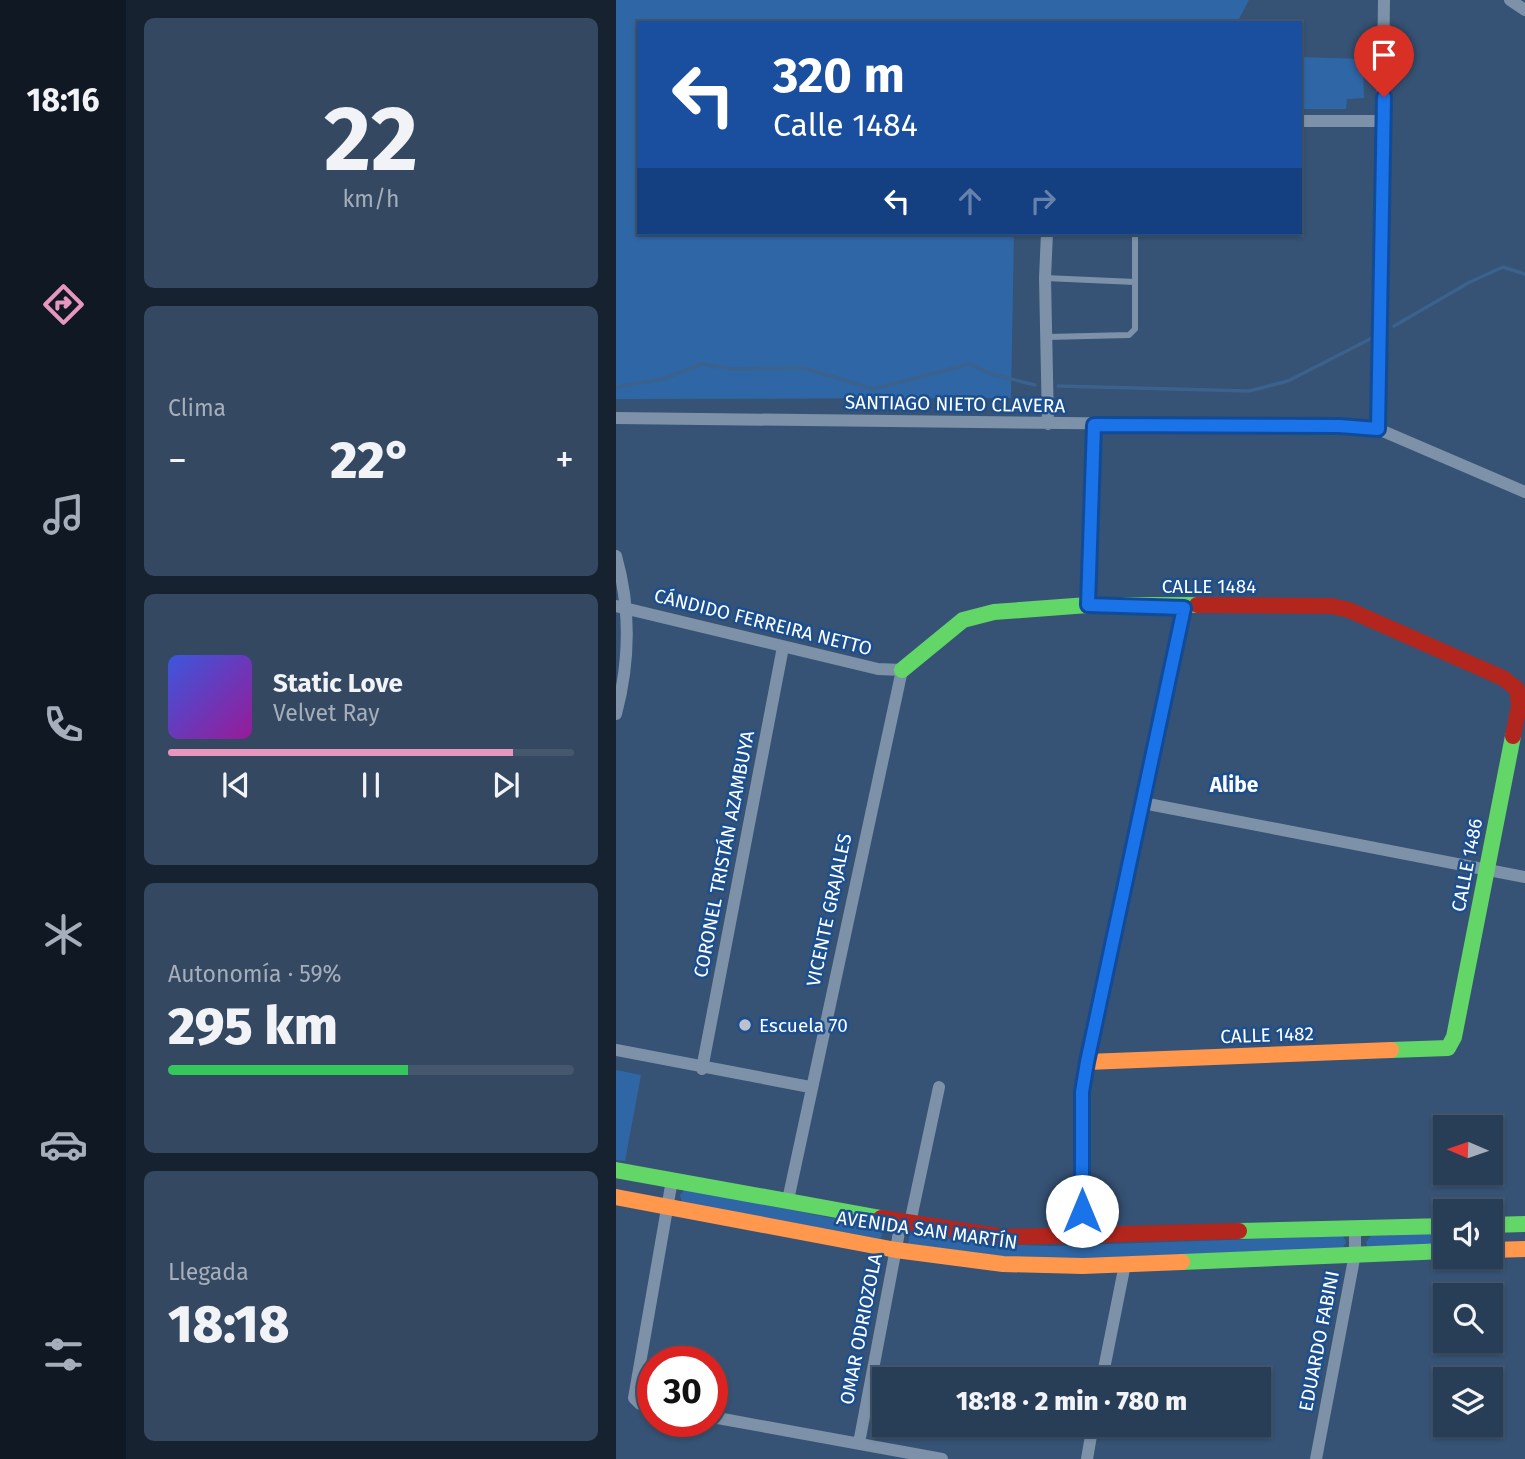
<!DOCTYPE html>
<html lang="es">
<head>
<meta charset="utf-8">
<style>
  body { margin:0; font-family:"Fira Sans",sans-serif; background:#344961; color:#f1f3f6; height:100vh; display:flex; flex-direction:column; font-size:26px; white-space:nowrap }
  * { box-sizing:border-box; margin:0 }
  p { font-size:23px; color:#a5aeba }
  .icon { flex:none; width:38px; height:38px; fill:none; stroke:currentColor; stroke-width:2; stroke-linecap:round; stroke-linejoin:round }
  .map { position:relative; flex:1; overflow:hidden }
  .drawer { display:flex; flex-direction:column; gap:18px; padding:18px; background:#162230; width:490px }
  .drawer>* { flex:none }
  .top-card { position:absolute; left:21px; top:21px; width:665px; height:214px; border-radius:0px; box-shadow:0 2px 5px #0004,0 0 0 2px #44576d; background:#1a4fa0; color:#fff; overflow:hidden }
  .needle { width:46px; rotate:272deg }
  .controls { position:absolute; left:817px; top:1115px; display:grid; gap:14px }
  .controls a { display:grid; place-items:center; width:70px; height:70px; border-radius:0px; background:#283e57; box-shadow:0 2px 5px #0004,0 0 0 2px #44576d; font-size:35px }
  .speed { position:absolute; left:21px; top:1346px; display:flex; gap:14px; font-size:35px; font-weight:700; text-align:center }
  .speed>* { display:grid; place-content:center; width:91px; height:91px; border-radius:50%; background:#283e57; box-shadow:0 2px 5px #0004,0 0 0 2px #44576d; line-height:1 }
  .speed .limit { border:10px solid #d22; background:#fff; color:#111 }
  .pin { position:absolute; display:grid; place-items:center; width:60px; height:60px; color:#fff; margin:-72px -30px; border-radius:50% 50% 50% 0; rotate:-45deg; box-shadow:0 0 7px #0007 }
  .pin .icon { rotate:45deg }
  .me { position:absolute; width:77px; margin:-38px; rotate:0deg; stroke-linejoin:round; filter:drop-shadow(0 0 5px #0008) }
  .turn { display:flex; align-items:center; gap:24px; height:147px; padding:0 21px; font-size:32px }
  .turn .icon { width:91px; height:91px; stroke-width:2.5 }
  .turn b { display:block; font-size:49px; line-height:60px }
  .lanes { display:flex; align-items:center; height:66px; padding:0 21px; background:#0003; justify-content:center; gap:35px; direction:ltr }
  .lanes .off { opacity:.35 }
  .big { font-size:52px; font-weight:800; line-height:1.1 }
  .drawer .widget { flex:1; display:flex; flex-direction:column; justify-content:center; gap:10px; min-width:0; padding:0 24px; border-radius:10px; background:#344961 }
  .drawer .dial { align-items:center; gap:0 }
  .dial b { font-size:91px; line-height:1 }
  .song { display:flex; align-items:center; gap:21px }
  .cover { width:84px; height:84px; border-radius:10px; background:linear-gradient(135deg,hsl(230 70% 55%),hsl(300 70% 35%)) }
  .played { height:7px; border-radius:4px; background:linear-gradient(90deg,#e797bd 85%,#44576d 85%) }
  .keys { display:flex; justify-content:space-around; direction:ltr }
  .heat { display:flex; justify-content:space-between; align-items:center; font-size:38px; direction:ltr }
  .charge { height:10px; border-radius:5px; background:linear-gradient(90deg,#34c759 59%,#44576d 0) }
  .trip { position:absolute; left:256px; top:1367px; width:399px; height:70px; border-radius:0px; background:#283e57; box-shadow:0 2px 5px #0004,0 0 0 2px #44576d; font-weight:800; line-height:70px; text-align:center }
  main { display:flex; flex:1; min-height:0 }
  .tabs { display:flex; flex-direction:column; width:126px; justify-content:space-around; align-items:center; background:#101923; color:#a5aeba }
  .tabs .icon { width:49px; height:49px }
  .tabs .selected { color:#e797bd }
  .tabs b { font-size:32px; color:#f1f3f6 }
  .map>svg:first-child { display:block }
  .green { fill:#2f66a5 }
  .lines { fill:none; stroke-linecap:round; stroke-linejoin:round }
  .stream { stroke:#3b618d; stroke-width:3.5 }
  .lane { stroke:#7d92a8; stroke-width:6 }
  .street { stroke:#7d92a8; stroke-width:12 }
  .fast { stroke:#63d668; stroke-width:16 }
  .slow { stroke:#ff974d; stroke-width:16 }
  .jam { stroke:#b3261e; stroke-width:16 }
  .route-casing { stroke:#114b97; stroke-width:18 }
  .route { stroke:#1a73e8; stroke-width:12 }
  .poi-dot { fill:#b9c2ce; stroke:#1b4f8f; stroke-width:2.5 }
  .labels { text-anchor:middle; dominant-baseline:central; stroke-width:5; stroke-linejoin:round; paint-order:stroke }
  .street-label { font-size:19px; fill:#fff; stroke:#1b4f8f }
  .poi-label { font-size:19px; fill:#fff; stroke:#1b4f8f; text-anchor:start }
  .neighbourhood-label { font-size:21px; font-weight:bold; fill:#fff; stroke:#1b4f8f }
</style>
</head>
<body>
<main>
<nav class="tabs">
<b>18:16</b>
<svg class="icon selected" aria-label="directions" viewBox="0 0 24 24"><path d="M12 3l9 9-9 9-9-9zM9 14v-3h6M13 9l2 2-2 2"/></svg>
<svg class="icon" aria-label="music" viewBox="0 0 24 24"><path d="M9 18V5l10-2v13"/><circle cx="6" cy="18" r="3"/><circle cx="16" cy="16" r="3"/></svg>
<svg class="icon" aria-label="phone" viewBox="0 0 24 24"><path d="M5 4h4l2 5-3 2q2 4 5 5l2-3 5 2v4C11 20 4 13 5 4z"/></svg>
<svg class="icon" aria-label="climate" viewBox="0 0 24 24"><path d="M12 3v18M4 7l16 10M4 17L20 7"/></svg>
<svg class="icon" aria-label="car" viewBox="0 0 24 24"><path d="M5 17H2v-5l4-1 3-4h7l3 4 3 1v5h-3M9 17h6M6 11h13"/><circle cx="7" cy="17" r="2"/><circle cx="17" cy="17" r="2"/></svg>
<svg class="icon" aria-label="filters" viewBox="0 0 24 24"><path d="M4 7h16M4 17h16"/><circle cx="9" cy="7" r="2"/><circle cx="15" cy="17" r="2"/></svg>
</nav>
<section class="drawer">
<div class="widget dial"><b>22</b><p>km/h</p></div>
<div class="widget"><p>Clima</p>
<div class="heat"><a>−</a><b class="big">22°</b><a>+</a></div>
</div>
<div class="widget">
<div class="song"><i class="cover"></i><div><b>Static Love</b><p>Velvet Ray</p></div></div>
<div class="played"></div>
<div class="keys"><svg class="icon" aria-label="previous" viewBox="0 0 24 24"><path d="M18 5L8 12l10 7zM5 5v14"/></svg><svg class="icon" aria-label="pause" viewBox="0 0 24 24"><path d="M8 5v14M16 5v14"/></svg><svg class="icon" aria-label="next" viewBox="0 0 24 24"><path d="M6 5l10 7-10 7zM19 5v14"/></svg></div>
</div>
<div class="widget"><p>Autonomía · 59%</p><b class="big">295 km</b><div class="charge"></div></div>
<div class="widget"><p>Llegada</p><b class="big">18:18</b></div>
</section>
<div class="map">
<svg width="909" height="1459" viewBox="0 0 909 1459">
  <rect width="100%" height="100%" fill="#365274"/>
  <path class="green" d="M0,0H633L621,23H23V233H398L395,398L0,399Z
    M684,57L747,59L748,98L731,99L730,109H684Z
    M0,1070L25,1075L9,1161L0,1160Z
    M69,1189L267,1228L265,1239L66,1202L64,1195Z
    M294,1233L358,1243L435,1246L727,1236L730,1242L727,1248L466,1258L386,1256L292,1244Z
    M829,1233V1245L751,1246L750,1242L755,1236Z"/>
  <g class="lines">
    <path class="stream" d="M778,326L854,282L887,267L909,274
      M442,386L633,391L672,381L758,337
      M0,387L47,379L86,364L115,369L188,368L257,389L354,364L375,374L419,385"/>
    <path class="lane" d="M429,278L519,282
      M431,337L513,335L519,329V233"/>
    <path class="street" d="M894,0L909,10
      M684,121H768
      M431,233L429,278L432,424
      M0,418L723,426L762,429L909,492
      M762,429L768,0
      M0,556C15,609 14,661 0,714
      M472,605L478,425
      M0,606L262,669L286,670L172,1200
      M527,803L909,877
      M0,1050L194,1087
      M86,1069L167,647
      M294,1223L323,1087
      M466,1236V1092L568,608
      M486,1379L509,1264
      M37,1406L24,1404L18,1398L56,1180
      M96,1417L326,1459
      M243,1443L285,1222
      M471,1459L477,1424
      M700,1459L739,1254V1230"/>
    <path class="fast" d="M286,670L347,620L378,612L472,605H581
      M775,1050L832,1048L838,1037L897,736
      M0,1170L265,1218
      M875,1225L909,1224
      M623,1231L830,1226
      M566,1262L830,1251"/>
    <path class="slow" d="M471,1062L775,1050
      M0,1197L280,1250L387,1264L467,1266L566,1262
      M875,1250L909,1249"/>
    <path class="jam" d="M581,605L716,606L733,610L887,678L901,689L903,706L897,736
      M265,1218L388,1237L623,1231"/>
  </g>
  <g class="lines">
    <defs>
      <path id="route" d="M466,1211V1092L471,1062L568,608L472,605L478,425L723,426L762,429L768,97"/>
    </defs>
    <use href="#route" class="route-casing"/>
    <use href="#route" class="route"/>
  </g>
  <circle class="poi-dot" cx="129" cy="1025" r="7"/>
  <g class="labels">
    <g class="street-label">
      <text transform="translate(339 404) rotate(1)">SANTIAGO NIETO CLAVERA</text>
      <text x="593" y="586">CALLE 1484</text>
      <text transform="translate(147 622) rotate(14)">CÁNDIDO FERREIRA NETTO</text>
      <text transform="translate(108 854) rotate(-79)">CORONEL TRISTÁN AZAMBUYA</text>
      <text transform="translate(851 865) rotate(-79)">CALLE 1486</text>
      <text transform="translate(213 910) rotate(-78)">VICENTE GRAJALES</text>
      <text transform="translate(651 1035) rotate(-2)">CALLE 1482</text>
      <text transform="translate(311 1230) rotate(8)">AVENIDA SAN MARTÍN</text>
      <text transform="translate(245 1329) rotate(-79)">OMAR ODRIOZOLA</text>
      <text transform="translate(703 1341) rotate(-79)">EDUARDO FABINI</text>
    </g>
    <g class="poi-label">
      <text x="143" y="1025">Escuela 70</text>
    </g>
    <g class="neighbourhood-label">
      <text x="618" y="785">Alibe</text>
    </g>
  </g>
</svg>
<div class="controls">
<a><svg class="needle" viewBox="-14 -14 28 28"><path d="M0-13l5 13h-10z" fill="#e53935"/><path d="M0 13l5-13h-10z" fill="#a5aeba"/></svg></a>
<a><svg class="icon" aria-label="sound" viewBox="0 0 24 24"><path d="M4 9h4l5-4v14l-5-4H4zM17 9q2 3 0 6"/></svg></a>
<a><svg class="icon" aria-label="search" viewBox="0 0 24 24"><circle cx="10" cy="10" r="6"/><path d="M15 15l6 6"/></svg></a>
<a><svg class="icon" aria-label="layers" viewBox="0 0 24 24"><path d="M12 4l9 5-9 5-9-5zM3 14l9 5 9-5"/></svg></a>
</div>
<div class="speed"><div class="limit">30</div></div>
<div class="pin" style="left:768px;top:97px;background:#d93025"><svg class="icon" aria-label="arrive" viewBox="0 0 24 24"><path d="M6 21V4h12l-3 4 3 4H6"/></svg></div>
<svg class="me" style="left:466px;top:1211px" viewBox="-20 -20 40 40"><circle r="19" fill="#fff"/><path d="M0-13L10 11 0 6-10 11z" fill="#1a73e8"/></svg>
<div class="trip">18:18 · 2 min · 780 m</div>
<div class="top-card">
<div class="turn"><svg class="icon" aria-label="left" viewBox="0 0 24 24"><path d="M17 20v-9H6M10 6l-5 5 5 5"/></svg><div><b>320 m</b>Calle 1484</div></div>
<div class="lanes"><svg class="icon" aria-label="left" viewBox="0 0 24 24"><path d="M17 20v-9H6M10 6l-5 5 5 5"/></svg><svg class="icon off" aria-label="ahead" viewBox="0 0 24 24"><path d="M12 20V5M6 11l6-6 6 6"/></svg><svg class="icon off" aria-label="right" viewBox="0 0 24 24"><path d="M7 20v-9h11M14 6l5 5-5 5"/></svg></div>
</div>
</div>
</main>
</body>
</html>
